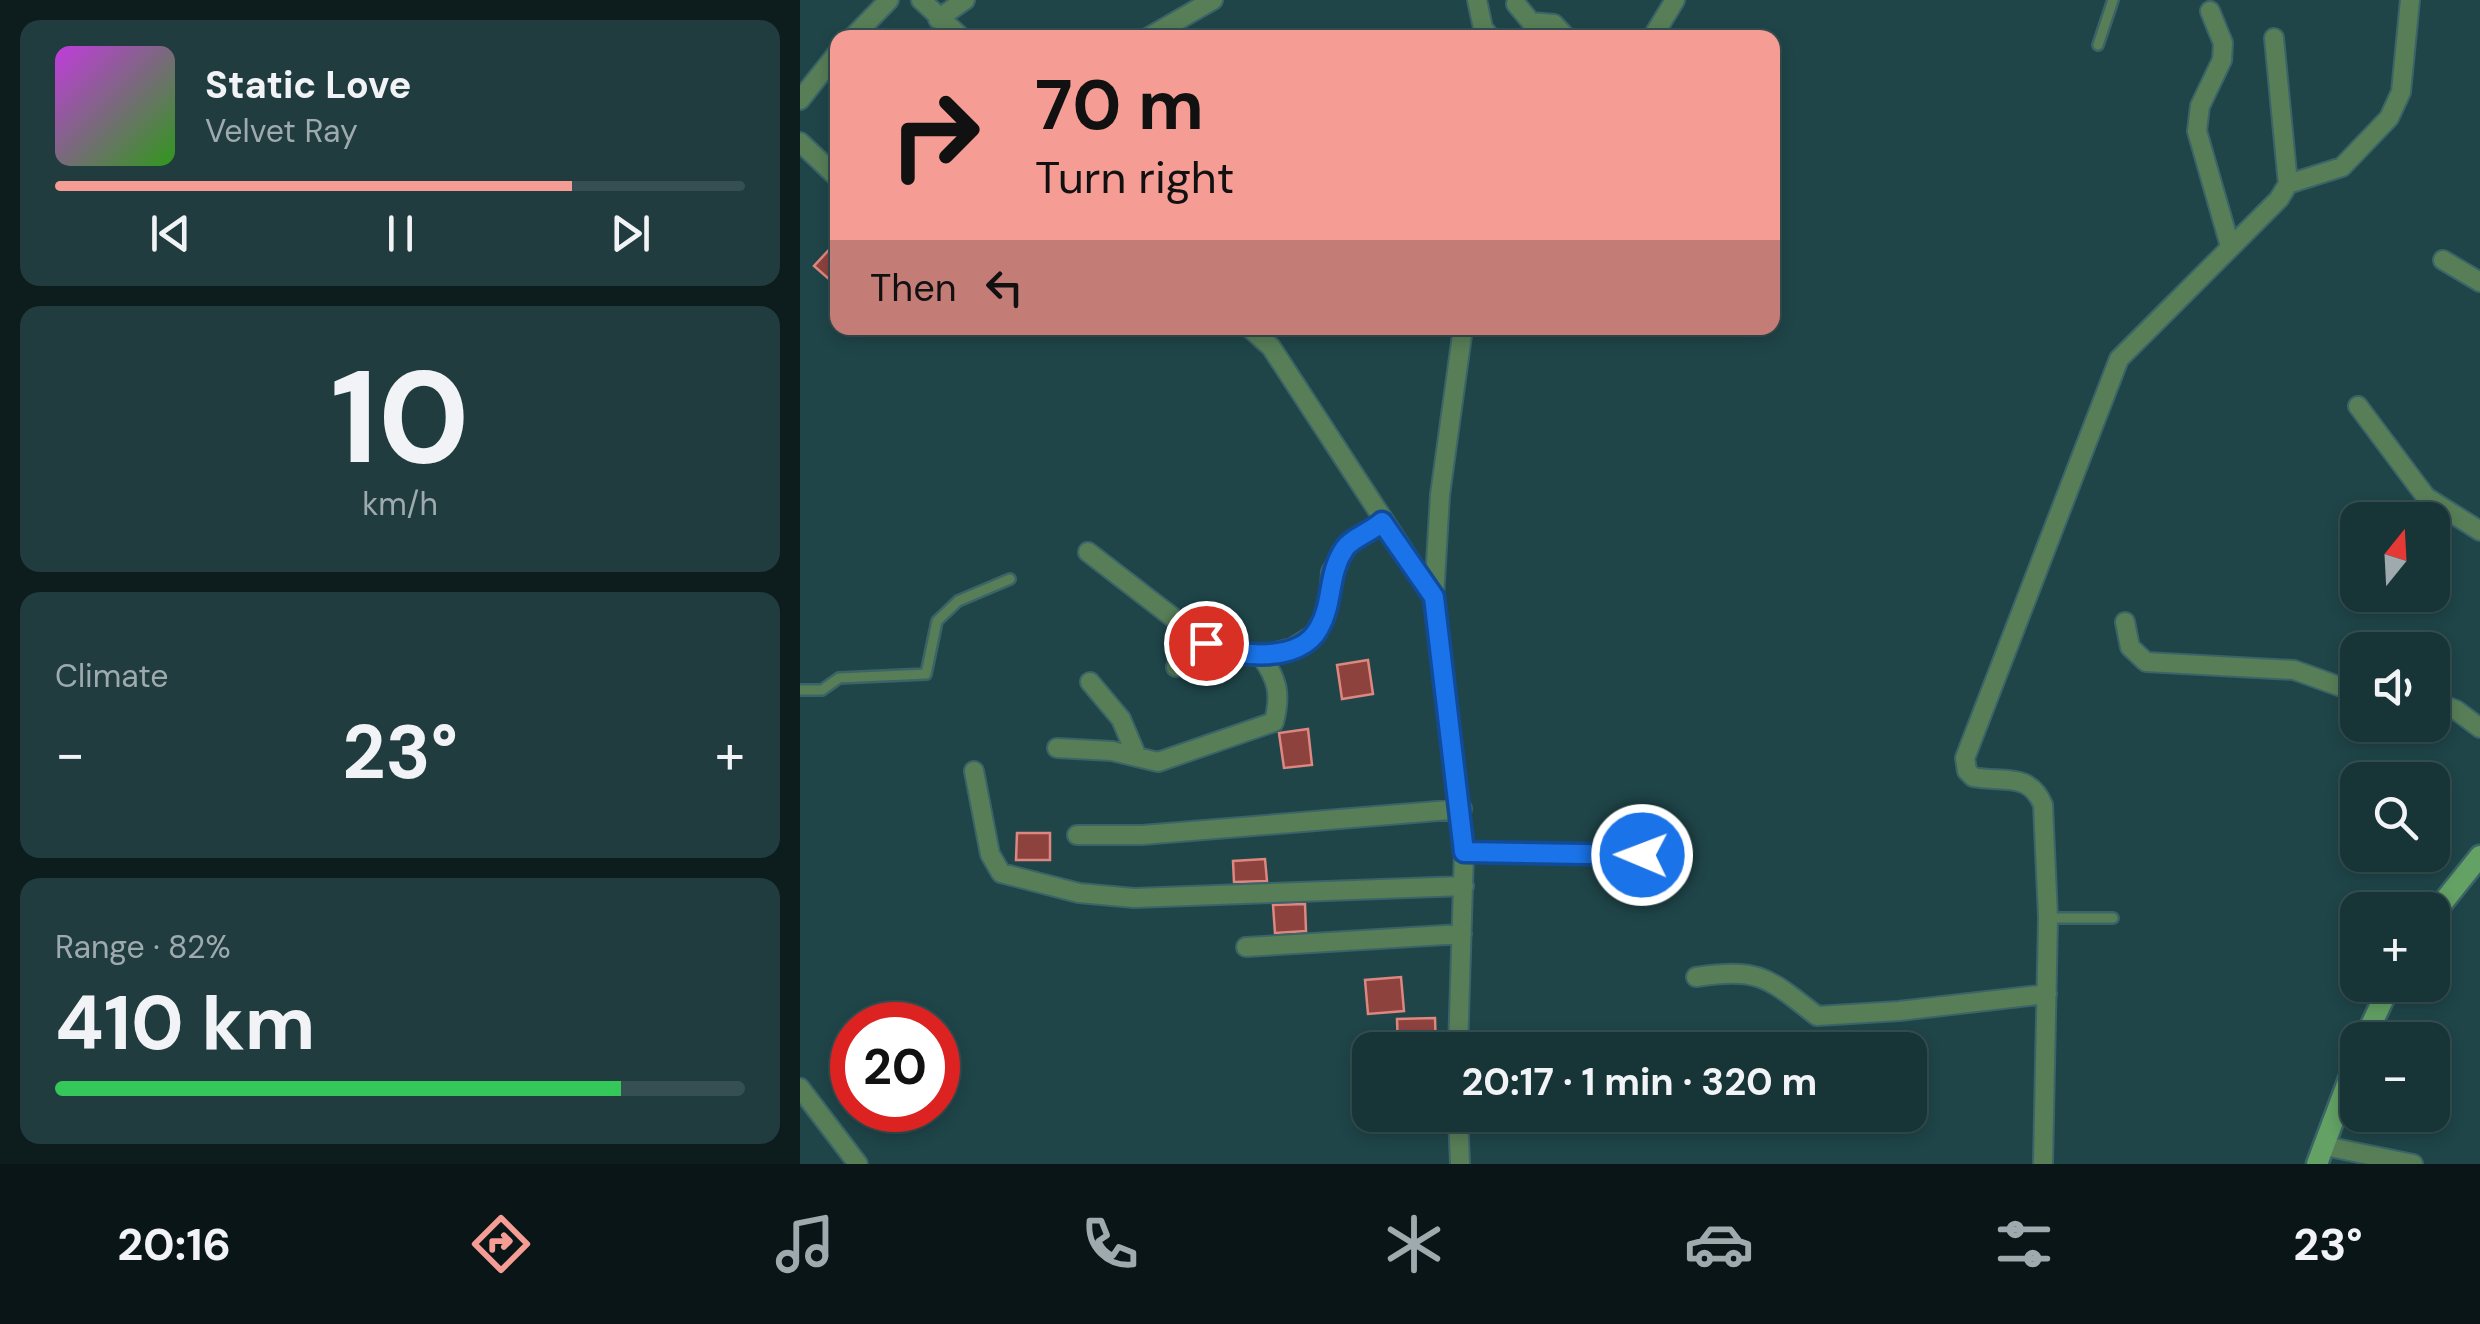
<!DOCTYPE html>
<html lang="en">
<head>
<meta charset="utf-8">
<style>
  body { margin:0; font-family:"DM Sans",sans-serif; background:#203c3f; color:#f1f3f6; height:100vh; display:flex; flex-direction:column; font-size:38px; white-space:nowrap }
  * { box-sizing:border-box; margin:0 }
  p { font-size:32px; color:#9eaaad }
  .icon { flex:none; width:55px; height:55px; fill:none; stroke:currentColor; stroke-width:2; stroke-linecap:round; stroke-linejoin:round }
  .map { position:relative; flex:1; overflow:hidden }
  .panel { display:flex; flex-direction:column; gap:20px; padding:20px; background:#0d1d1e; width:800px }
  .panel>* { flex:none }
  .guide { position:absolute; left:30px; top:30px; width:950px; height:305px; border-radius:20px; box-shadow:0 5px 15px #0003,0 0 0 2px #364f52; background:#f59c95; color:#111; overflow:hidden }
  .needle { width:65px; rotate:18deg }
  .fabs { position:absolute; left:1540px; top:502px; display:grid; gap:20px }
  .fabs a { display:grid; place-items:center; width:110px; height:110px; border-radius:20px; background:#173437; box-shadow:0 5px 15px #0003,0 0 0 2px #364f52; font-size:50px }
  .speed { position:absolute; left:30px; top:1002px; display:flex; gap:20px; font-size:50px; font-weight:700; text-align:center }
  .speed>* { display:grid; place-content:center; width:130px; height:130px; border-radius:50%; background:#173437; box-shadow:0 5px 15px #0003,0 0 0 2px #364f52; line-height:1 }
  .speed .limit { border:15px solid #d22; background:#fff; color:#111 }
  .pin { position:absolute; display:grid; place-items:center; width:85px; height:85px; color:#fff; margin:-42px; border:5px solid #fff; border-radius:50%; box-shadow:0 2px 10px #0007 }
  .me { position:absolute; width:110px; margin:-55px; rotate:271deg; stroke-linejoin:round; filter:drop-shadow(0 0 8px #0008) }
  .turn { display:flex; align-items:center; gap:35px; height:210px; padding:0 40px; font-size:45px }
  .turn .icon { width:130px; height:130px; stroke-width:2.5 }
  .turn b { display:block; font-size:70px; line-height:85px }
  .then { display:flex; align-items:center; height:95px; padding:0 40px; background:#0003; gap:20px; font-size:38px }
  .big { font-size:75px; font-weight:700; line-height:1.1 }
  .panel .tile { flex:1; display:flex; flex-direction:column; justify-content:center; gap:15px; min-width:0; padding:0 35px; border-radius:20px; background:#203c3f }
  .panel .dial { align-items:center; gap:0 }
  .dial b { font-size:130px; line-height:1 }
  .song { display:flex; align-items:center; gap:30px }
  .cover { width:120px; height:120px; border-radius:15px; background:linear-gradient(135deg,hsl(290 70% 55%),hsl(110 70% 35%)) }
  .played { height:10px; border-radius:5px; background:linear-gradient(90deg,#f59c95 75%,#364f52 75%) }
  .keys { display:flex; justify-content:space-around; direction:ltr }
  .heat { display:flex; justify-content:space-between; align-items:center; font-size:55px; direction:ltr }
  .charge { height:15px; border-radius:8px; background:linear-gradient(90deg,#34c759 82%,#364f52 0) }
  .trip { position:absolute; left:552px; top:1032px; width:575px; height:100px; border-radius:20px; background:#173437; box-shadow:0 5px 15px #0003,0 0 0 2px #364f52; font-weight:700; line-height:100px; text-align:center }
  .tabs { display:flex; height:160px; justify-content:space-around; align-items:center; background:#091516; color:#9eaaad }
  .tabs .icon { width:70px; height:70px }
  .tabs .selected { color:#f59c95 }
  .tabs b { font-size:45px; color:#f1f3f6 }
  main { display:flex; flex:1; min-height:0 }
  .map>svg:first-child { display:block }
  .building { fill:#8d423e; stroke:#dd8780; stroke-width:2.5 }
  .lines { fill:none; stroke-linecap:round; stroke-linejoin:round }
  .lane-casing { stroke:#3b6468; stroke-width:14 }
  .street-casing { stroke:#3b6468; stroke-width:22 }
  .secondary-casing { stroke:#3b6468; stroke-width:25 }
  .lane { stroke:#577e57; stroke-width:9 }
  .street { stroke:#577e57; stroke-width:18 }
  .secondary { stroke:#63a164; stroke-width:20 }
  .route-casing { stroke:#114b97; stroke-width:25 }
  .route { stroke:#1a73e8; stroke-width:18 }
</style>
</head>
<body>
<main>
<section class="panel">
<div class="tile">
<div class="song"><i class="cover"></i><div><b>Static Love</b><p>Velvet Ray</p></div></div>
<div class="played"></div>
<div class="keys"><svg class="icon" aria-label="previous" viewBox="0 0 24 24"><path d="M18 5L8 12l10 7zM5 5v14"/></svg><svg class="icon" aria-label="pause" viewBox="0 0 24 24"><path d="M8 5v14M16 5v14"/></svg><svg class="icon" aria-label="next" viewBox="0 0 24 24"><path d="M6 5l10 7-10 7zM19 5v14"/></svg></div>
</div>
<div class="tile dial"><b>10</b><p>km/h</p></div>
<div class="tile"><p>Climate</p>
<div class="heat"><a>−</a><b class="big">23°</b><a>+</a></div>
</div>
<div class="tile"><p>Range · 82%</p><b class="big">410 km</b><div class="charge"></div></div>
</section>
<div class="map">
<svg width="1680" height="1164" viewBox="0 0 1680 1164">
  <rect width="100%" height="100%" fill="#1f4549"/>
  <path class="building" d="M38,240V287L14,266Z
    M568,660L573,694L542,699L537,665Z
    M508,729L512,765L484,768L479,733Z
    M217,833H250V860H216Z
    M465,859L467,881L434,882L433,861Z
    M505,904L506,931L475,933L473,905Z
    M601,977L604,1011L568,1014L565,980Z
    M635,1018L636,1050H598L597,1019Z"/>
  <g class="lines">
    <defs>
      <path id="lane" d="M1298,45L1313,0
        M0,690H22L39,678L126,674L137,621L158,601L210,579
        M664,852L842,855
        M1248,918H1313"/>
      <path id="street" d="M121,0L162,38
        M677,0L683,28L691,38
        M716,4L731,22L754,24L767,38
        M1410,11L1423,43L1422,60L1400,106L1397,131L1430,246
        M138,19L165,0
        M52,38L89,0
        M347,38L413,0
        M852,38L875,0
        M0,100L38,52
        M0,142L38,178
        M1488,184L1542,167L1589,118L1601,92L1610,0
        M1643,260L1680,282
        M450,328L471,347L634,597L664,852L658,1050
        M1558,406L1626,497L1680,531
        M288,552L406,643L428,654L461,656L492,648L518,632L529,602L531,572L548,543L582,523
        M634,597L640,495L663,328
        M1325,622L1330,647L1346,662L1494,670L1558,693
        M376,667L428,654
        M290,682L321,719L337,757
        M1632,701L1656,710L1680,728
        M257,748L312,751L358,762L474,722C481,694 478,680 461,656
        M174,771L190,854L201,873L279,893L334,898L664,886
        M277,835H342L662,809
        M446,947L662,934
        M896,977C960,968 967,977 1017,1016L1099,1011L1247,994
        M0,1088L58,1164
        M658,1115L660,1164
        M1525,1146L1613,1164
        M1243,1164L1248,918L1243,805C1229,771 1202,783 1173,777L1167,771L1165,758L1319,359L1479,199L1488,184L1474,38"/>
      <path id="secondary" d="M1632,916L1680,856
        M1564,1040L1590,985
        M1517,1164L1558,1055"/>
    </defs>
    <use href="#lane" class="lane-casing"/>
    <use href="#street" class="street-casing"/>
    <use href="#secondary" class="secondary-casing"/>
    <use href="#lane" class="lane"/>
    <use href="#street" class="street"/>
    <use href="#secondary" class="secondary"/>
  </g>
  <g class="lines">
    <defs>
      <path id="route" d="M406,643C436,657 500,664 519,628C534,602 527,574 545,548C552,538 571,532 582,522L634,597L664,852L842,855"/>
    </defs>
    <use href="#route" class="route-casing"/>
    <use href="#route" class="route"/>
  </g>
</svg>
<div class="fabs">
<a><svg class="needle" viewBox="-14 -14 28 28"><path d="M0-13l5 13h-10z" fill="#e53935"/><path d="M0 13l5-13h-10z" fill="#9eaaad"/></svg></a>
<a><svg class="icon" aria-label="sound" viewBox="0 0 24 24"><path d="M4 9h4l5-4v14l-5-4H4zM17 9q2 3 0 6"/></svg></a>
<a><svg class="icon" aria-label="search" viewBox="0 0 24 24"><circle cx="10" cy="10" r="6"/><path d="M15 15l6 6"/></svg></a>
<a>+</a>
<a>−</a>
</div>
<div class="speed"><div class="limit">20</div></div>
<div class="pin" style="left:406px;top:643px;background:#d93025"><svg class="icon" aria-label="arrive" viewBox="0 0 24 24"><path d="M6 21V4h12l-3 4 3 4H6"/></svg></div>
<svg class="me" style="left:842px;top:855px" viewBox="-20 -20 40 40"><circle r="17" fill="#1a73e8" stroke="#fff" stroke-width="3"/><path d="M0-11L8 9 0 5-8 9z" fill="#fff"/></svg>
<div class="trip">20:17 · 1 min · 320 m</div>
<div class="guide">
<div class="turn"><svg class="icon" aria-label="right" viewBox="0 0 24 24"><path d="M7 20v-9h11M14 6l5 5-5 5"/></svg><div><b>70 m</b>Turn right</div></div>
<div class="then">Then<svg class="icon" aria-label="left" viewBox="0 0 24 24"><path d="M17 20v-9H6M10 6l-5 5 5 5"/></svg></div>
</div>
</div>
</main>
<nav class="tabs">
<b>20:16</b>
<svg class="icon selected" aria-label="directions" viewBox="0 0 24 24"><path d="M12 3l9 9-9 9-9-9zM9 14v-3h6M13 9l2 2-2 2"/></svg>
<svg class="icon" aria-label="music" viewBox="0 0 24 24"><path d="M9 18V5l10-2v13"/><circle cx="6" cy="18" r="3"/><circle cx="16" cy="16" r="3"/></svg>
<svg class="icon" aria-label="phone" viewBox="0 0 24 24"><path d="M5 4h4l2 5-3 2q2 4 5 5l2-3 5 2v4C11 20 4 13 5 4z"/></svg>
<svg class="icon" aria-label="climate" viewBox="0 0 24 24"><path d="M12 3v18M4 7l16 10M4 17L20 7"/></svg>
<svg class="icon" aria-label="car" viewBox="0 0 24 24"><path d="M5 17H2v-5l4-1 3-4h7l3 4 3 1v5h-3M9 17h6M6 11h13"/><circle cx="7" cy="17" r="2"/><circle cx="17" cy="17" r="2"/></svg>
<svg class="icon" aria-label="filters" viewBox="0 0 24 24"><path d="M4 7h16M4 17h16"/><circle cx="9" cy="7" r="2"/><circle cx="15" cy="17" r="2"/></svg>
<b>23°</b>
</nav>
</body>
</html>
